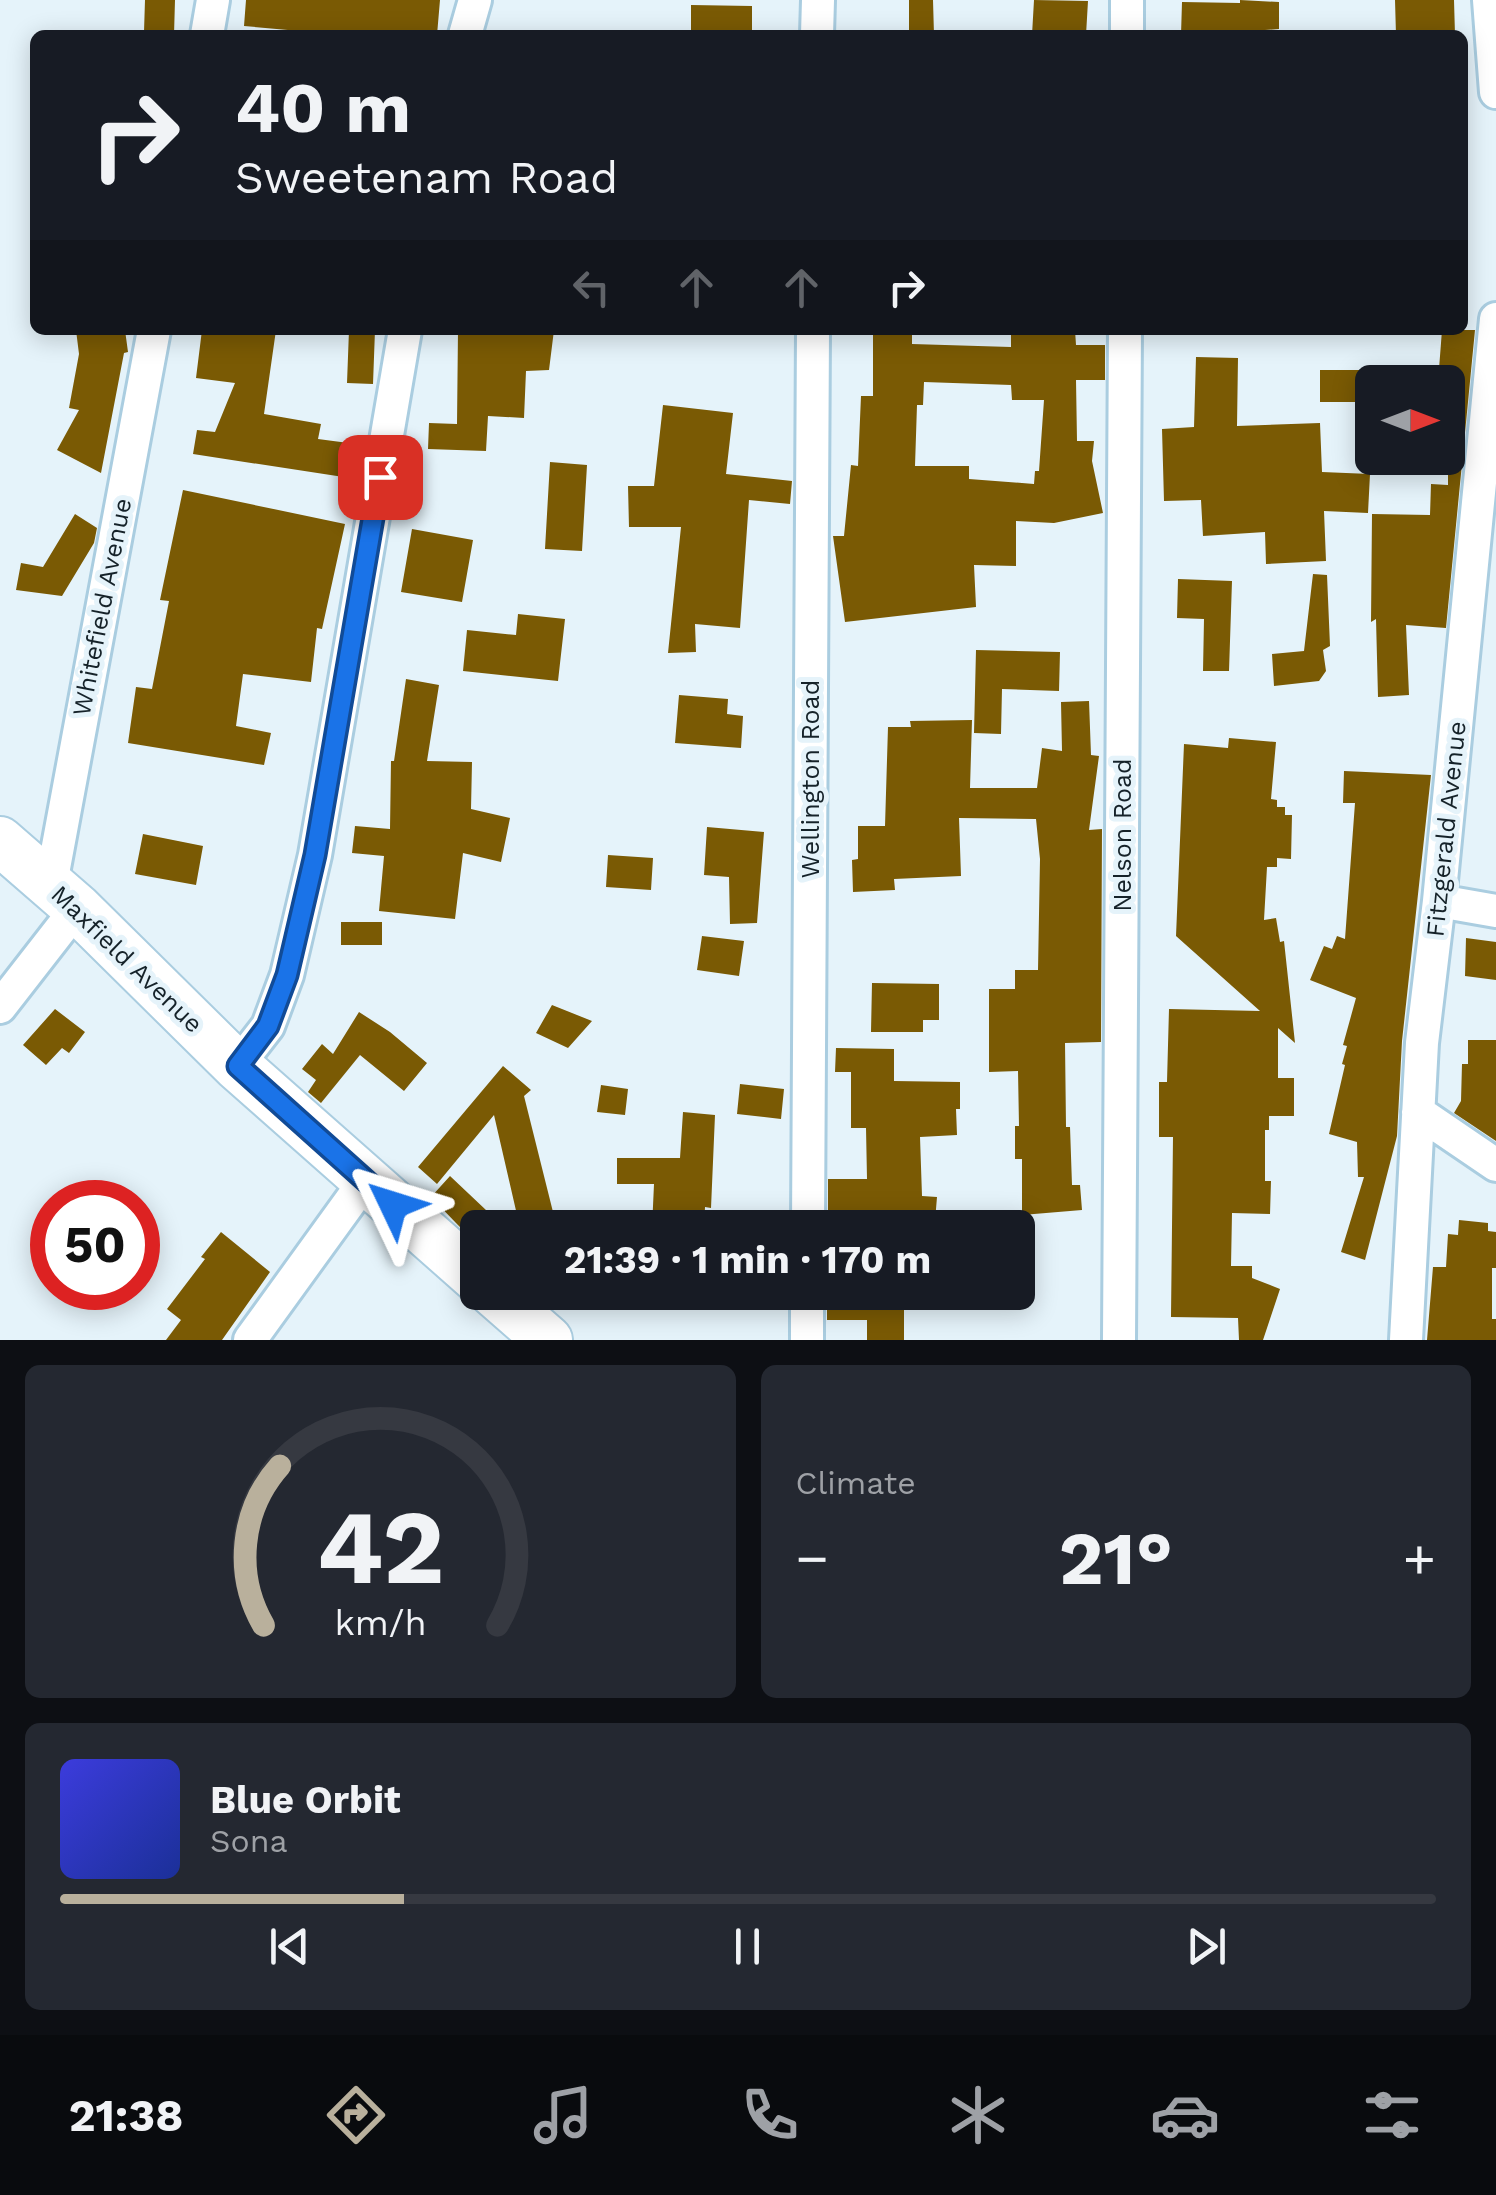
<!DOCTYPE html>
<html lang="en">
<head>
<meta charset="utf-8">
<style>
  body { margin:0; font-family:"Work Sans",sans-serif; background:#242831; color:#f1f3f6; height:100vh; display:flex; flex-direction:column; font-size:38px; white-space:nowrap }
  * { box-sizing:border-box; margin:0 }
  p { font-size:32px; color:#9ea1a6 }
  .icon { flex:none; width:55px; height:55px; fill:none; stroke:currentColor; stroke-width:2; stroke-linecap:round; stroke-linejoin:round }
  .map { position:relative; height:1340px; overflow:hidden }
  .panel { display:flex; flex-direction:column; gap:25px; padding:25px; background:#0d0f14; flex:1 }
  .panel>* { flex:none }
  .top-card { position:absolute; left:30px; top:30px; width:1438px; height:305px; border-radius:15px; box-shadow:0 5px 25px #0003; background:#171b24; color:#f1f3f6; overflow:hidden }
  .needle { width:65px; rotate:90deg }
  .tools { position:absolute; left:1355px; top:365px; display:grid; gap:20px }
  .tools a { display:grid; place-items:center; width:110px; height:110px; border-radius:15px; background:#171b24; box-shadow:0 5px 25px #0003; font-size:50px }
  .speed { position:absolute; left:30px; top:1180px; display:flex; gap:20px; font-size:50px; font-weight:700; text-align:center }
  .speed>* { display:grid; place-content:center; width:130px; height:130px; border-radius:50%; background:#171b24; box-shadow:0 5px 25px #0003; line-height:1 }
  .speed .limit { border:15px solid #d22; background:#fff; color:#111 }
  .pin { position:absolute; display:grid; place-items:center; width:85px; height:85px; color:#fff; margin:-42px; border-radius:20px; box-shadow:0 5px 15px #0006 }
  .me { position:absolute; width:110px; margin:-55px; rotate:311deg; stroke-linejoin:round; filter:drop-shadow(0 0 8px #0008) }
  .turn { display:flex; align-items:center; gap:35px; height:210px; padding:0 40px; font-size:45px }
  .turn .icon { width:130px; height:130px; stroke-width:2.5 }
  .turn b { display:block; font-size:70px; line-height:85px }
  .lanes { display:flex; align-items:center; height:95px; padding:0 40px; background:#0003; justify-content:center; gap:50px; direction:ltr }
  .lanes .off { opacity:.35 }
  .big { font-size:75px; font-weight:700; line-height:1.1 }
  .panel .card { flex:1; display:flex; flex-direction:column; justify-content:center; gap:15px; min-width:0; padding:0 35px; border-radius:15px; background:#242831 }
  .panel .dial { align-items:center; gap:0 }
  .dial svg { height:260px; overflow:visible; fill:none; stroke:#363941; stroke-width:7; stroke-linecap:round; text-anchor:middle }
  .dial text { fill:#f1f3f6; stroke:none }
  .song { display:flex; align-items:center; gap:30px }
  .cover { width:120px; height:120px; border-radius:15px; background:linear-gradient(135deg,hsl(240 70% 55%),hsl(230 70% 35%)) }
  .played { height:10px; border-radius:5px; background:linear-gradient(90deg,#b9b09c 25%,#363941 25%) }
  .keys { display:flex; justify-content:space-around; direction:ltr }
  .heat { display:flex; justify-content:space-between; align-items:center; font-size:55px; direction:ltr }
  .panel .tiles { flex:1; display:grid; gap:25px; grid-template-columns:1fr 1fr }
  .card:last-child { grid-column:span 2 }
  .trip { position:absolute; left:460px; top:1210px; width:575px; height:100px; border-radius:15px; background:#171b24; box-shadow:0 5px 25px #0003; font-weight:700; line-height:100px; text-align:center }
  .tab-bar { display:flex; height:160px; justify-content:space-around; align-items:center; background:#090b0e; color:#9ea1a6 }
  .tab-bar .icon { width:70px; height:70px }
  .tab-bar .selected { color:#b9b09c }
  .tab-bar b { font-size:45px; color:#f1f3f6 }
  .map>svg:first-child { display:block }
  .building { fill:#7a5a04; fill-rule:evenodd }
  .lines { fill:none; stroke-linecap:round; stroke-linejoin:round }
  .minor-casing { stroke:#aacde0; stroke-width:38 }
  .secondary-casing { stroke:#aacde0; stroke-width:52 }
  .minor { stroke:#fff; stroke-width:32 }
  .secondary { stroke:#fff; stroke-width:48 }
  .route-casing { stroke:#114b97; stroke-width:25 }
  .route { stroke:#1a73e8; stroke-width:18 }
  .labels { text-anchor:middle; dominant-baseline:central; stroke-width:10; stroke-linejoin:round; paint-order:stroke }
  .street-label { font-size:25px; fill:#152229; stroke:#e5f3fa }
</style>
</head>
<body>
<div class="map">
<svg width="1496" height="1340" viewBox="0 0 1496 1340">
  <rect width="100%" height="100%" fill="#e5f3fa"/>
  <path class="building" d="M145,0H175L174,35H149V31L144,32Z
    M246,0H440L437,35H344L244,26Z
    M909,0H933L934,35H909Z
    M1034,0L1088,1L1086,35H1032Z
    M1240,0L1279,2V29L1237,32V35H1181L1182,2L1240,3Z
    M1395,0H1454L1455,35H1396Z
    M691,5L752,6V35H691Z
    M76,330H125L128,352L124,353L101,473L57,450L79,410L69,408L79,354Z
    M202,330H276L264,414L321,424L318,439L356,444L350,478L193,454L197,430L215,432L235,383L196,378Z
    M349,330H375L373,384L347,383Z
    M458,330L527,333V330H554L549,370L526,371L524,418L488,416L486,451L428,449L429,423L457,424Z
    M873,330H912V344L1011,347V330H1075L1076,345H1105V380H1076L1077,441H1094L1092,461L1103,513L1054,523L1016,521V566L974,565L976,607L845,622L833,536H844L851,465L858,466L861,396H873ZM924,382L1011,385L1012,400H1044L1039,471H1035L1034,484L969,479V466H915L917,405H923Z
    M1442,330H1475L1446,628L1406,625L1409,695L1378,697L1376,619L1371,622L1372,514L1430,515L1431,484L1448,485V382H1438Z
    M1196,357L1238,358L1237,426L1320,423L1322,472L1370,474L1368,513L1324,511L1326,561L1266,564L1265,532L1203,536L1201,500L1164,501L1162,429L1194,427Z
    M1320,370H1364V402H1320Z
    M663,405L733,413L726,474L792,481L790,504L749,500L740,628L695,624L696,652L668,653L681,527H629L628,486H654Z
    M550,462L587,465L582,551L545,549Z
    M183,490L345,524L322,629L317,628L311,682L243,674L236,726L271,733L264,765L128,743L136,687L152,689L169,601L160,600Z
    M75,514L97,528L94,543L62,596L16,590L21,563L43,567Z
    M412,529L473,540L462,602L401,592Z
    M1313,574L1327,575L1330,646L1323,650L1326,671L1319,681L1274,686L1272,654L1304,651Z
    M1178,579L1232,581L1229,671H1203L1204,619L1177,618Z
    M518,614L565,619L558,681L463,671L467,630L516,635Z
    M976,650L1060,652L1059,691L1002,689L1001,734L974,733Z
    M406,679L439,685L427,761L472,762L471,809L510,818L501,862L463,853L455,919L379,911L384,856L352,853L355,826L390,829L391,761H394Z
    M679,695L728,699L727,714L743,716L741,748L675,743Z
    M1089,701L1091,755L1099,756L1089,830L1102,829L1101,1042L1065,1043L1066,1127H1070L1072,1185H1080L1082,1210L1022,1215V1159H1015V1126H1019L1018,1071L989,1072V989H1015V970H1038L1040,859L1036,819L959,818L961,876L894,879L895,890L853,892L852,860L858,859V826H885L888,727H911L910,721L972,720L970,788H1037L1042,748L1062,751L1061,702Z
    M1229,738L1276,742L1271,799L1277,800V807H1285V815H1292L1291,859L1277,858V867H1267L1264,920L1276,918L1280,942L1284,941L1295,1043L1278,1028V1078H1294V1116H1269V1130H1265V1181H1271L1270,1214L1232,1213L1231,1266H1252V1278L1280,1289L1263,1340H1239L1238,1318L1171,1317L1173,1137H1159V1082H1167L1169,1009L1260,1011L1176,936L1184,744L1228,748Z
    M1344,771L1431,775L1402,1041L1397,1136L1365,1260L1341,1252L1364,1177H1358L1357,1142L1329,1134L1345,1065L1342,1064L1347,1046L1343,1045L1356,998L1310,980L1324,946L1332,949L1337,936L1345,939L1355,803H1343Z
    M707,827L764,832L757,923L730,924L729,877L704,875Z
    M143,834L203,846L196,885L135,874Z
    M608,855L653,858L651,890L606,887Z
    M341,922H382V945H341Z
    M702,936L744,941L739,976L697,970Z
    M1466,938L1496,942V980L1465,976Z
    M872,983L939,984V1020H923V1032H871Z
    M552,1005L592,1021L568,1048L536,1033Z
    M55,1009L85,1032L69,1053L62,1048L46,1065L23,1045Z
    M359,1012L390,1032L427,1063L404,1091L360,1055L321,1103L308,1092L316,1080L302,1069L322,1044L333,1054Z
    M1468,1040H1496V1141L1454,1113L1461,1101L1462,1064H1468Z
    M836,1048L894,1049V1081L960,1082V1109H956L957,1135L920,1137L922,1196L937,1197L935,1221L828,1212V1179H867L866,1128H851V1072H835Z
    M503,1066L531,1090L524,1096L557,1228H520L494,1115L437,1184L418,1167Z
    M740,1084L784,1089L781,1119L737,1114Z
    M601,1085L628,1089L625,1115L597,1112Z
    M683,1112L715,1115L711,1208L705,1207L704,1228H652L654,1184H617V1158H680Z
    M450,1176L505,1228H461L456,1223L431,1197Z
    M1459,1220L1488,1223V1231L1496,1232V1268H1492V1319H1496V1340H1427L1433,1267H1446L1448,1234L1458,1235Z
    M221,1232L270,1272L222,1340H166L181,1320L167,1309L205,1259L201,1257Z
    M894,1292V1303H904V1340H867V1320H827V1294Z"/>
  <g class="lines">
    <defs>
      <path id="minor" d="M1489,0L1496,92
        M207,35L213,0
        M465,35L475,0
        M817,35L818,0
        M1127,35V0
        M51,884L154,330
        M1439,901L1496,911
        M0,1007L77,908
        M237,1066L268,1026L287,975L315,855L405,330
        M1418,1112L1496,1165
        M808,1228L813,330
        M250,1340L365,1181
        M807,1340V1292
        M1119,1340L1125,330
        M1406,1340L1422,1043L1439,901L1496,319"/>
      <path id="secondary" d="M0,841L77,908L237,1066L478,1279
        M493,1292L548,1340"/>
    </defs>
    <use href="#minor" class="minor-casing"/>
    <use href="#secondary" class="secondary-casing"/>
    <use href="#minor" class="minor"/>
    <use href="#secondary" class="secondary"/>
  </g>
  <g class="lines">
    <defs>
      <path id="route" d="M380,477L315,855L287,975L268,1026L238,1066L393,1205"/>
    </defs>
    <use href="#route" class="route-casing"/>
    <use href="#route" class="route"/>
  </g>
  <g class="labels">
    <g class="street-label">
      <text transform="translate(102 607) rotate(-79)">Whitefield Avenue</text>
      <text transform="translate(810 779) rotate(-90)">Wellington Road</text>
      <text transform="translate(1446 829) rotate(-84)">Fitzgerald Avenue</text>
      <text transform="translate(1122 835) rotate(-90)">Nelson Road</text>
      <text transform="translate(127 959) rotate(44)">Maxfield Avenue</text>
    </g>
  </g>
</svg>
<div class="tools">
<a><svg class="needle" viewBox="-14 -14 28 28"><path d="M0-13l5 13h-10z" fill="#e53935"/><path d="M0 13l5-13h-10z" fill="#9ea1a6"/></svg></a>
</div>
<div class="speed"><div class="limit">50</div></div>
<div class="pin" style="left:380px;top:477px;background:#d93025"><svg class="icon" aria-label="arrive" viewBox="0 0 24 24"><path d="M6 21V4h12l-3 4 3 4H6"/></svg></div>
<svg class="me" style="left:393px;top:1205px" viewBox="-20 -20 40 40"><path d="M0-17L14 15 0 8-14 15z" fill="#1a73e8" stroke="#fff" stroke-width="4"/></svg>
<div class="trip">21:39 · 1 min · 170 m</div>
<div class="top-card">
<div class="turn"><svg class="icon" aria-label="right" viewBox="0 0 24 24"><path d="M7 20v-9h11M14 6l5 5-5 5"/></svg><div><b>40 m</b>Sweetenam Road</div></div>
<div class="lanes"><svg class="icon off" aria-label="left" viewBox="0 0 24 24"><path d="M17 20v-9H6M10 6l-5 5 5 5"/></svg><svg class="icon off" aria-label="ahead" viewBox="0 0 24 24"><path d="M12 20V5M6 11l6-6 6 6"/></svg><svg class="icon off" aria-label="ahead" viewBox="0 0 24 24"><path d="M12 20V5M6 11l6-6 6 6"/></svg><svg class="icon" aria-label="right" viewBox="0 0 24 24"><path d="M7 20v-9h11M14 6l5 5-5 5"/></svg></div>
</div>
</div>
<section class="panel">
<div class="tiles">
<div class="card dial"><svg viewBox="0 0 100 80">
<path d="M14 69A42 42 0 1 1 86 69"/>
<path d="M14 69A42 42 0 0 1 19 20" stroke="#b9b09c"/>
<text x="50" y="56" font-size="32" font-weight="700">42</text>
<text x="50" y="72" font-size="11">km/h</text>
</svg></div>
<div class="card"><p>Climate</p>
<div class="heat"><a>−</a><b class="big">21°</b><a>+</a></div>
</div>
<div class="card">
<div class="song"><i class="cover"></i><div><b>Blue Orbit</b><p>Sona</p></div></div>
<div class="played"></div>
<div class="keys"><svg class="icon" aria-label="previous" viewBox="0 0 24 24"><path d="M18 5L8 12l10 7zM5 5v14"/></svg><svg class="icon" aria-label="pause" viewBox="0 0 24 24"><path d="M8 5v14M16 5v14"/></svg><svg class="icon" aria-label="next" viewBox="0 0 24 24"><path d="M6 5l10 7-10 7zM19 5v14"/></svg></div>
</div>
</div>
</section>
<nav class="tab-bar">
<b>21:38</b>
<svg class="icon selected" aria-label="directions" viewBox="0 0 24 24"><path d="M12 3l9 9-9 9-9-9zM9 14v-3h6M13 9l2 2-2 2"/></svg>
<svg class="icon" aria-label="music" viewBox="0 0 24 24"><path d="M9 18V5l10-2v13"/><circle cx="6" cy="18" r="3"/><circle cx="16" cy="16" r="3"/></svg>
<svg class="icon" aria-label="phone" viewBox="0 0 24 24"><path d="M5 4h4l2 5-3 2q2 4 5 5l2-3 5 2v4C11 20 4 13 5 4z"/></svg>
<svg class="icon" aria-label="climate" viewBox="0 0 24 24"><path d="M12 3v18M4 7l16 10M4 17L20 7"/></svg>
<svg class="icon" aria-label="car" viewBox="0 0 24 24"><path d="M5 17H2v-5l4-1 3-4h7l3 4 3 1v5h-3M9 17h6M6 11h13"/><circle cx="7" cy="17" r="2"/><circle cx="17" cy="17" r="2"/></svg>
<svg class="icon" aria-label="filters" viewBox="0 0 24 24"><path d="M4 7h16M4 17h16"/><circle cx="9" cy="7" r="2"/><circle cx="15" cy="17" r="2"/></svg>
</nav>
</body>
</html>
